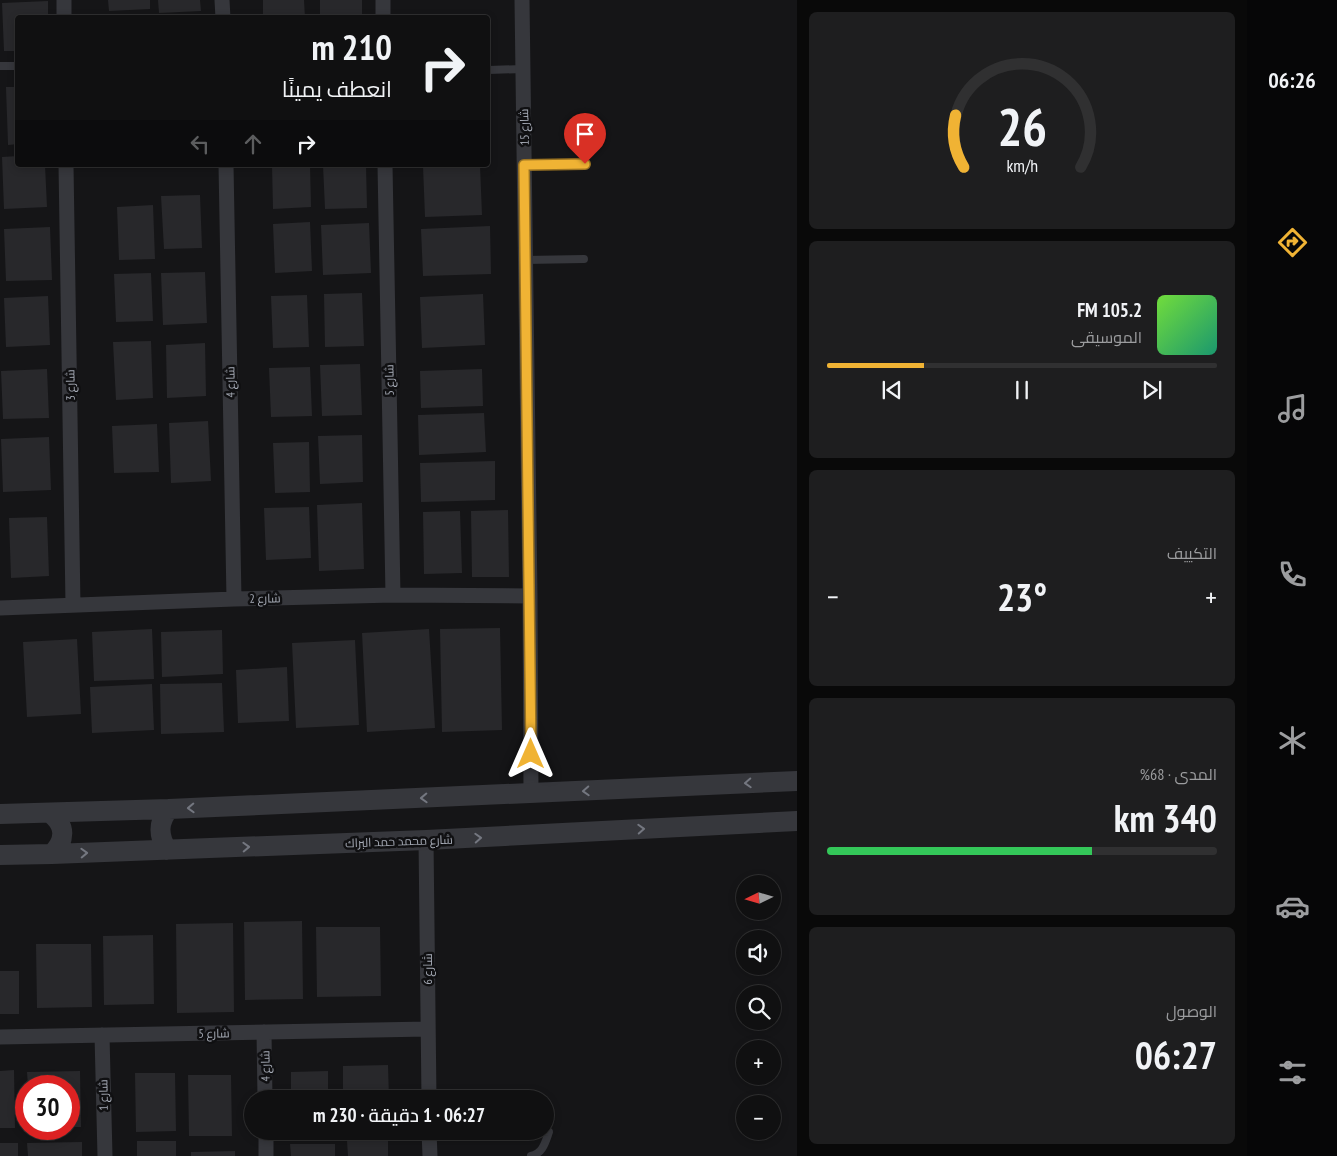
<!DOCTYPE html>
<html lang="ar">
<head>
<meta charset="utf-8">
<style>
  body { margin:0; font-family:"PT Sans Narrow",Cairo,sans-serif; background:#1e1e1f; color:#f1f3f6; direction:rtl; height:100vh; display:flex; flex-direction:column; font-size:19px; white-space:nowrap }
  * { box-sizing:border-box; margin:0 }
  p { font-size:16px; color:#9c9d9f }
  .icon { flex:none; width:28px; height:28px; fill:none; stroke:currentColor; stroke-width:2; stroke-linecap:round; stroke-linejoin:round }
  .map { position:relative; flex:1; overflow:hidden; direction:ltr }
  .side { display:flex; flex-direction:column; gap:12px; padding:12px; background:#090909; width:450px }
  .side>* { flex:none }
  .guide { position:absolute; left:15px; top:15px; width:475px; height:152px; border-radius:5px; box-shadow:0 2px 8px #0003,0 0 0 1px #303031; direction:rtl; background:#101011; color:#f1f3f6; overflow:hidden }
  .needle { width:32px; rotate:265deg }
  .fabs { position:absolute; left:736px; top:875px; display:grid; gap:10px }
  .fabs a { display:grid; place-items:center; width:45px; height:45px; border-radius:50%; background:#101011; box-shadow:0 2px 8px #0003,0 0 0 1px #303031; font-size:25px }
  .speed { position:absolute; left:15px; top:1075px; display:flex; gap:10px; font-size:25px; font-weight:700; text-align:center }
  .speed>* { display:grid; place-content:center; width:65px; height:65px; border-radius:50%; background:#101011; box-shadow:0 2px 8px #0003,0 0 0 1px #303031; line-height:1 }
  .speed .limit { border:8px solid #d22; background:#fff; color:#111 }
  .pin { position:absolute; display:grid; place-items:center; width:42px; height:42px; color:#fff; margin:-51px -21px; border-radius:50% 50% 50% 0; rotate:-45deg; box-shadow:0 0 5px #0007 }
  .pin .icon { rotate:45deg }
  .me { position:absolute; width:55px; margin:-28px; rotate:0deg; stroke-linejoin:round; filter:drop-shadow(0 0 4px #0008) }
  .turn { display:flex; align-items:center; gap:18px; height:105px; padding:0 15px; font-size:22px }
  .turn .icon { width:65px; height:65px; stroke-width:2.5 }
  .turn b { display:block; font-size:35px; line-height:42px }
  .lanes { display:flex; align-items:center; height:48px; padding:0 15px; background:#0003; justify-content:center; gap:25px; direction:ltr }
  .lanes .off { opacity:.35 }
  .big { font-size:38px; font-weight:600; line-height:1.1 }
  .side .widget { flex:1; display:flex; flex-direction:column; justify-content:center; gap:8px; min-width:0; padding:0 18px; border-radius:8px; background:#1e1e1f }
  .side .dial { align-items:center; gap:0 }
  .dial svg { height:130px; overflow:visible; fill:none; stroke:#303031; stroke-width:7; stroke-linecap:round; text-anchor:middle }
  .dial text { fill:#f1f3f6; stroke:none }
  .song { display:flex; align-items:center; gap:15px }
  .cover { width:60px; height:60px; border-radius:8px; background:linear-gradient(135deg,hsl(100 70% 55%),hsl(160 70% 35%)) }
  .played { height:5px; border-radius:2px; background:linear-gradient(90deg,#f0b334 25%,#303031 25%) }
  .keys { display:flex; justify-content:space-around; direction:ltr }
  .heat { display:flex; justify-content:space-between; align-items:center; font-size:28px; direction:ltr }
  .charge { height:8px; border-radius:4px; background:linear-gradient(90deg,#34c759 68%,#303031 0) }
  .trip { position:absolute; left:244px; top:1090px; width:310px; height:50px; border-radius:25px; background:#101011; box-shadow:0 2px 8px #0003,0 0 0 1px #303031; font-weight:600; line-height:50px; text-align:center; direction:rtl }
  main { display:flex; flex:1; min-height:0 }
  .tab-bar { display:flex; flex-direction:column; width:90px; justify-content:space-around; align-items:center; background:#060607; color:#9c9d9f }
  .tab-bar .icon { width:35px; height:35px }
  .tab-bar .active { color:#f0b334 }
  .tab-bar b { font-size:22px; color:#f1f3f6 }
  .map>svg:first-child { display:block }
  .building { fill:#28282b }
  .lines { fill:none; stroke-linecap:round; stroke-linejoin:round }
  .service { stroke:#36373c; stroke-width:8 }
  .minor { stroke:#36373c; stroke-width:15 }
  .tertiary { stroke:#36373c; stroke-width:20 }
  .oneway { stroke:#747780 }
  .route-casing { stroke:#9c7422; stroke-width:12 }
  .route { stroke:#f0b334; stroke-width:9 }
  .labels { text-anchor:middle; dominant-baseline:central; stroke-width:5; stroke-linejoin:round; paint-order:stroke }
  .street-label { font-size:12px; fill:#a7acb7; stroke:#101012 }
</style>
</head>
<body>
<main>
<nav class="tab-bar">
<b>06:26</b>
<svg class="icon active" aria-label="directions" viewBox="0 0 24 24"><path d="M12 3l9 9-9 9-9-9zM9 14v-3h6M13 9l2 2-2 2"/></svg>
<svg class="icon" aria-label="music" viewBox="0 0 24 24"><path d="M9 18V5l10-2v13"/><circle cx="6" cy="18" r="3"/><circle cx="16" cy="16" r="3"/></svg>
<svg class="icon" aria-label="phone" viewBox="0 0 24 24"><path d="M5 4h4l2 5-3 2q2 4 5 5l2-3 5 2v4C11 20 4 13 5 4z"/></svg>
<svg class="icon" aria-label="climate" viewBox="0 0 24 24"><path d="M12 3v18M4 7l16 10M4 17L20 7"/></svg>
<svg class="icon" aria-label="car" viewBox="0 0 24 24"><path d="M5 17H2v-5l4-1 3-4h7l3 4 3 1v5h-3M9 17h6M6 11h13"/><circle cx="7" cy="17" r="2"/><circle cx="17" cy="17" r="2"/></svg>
<svg class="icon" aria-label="filters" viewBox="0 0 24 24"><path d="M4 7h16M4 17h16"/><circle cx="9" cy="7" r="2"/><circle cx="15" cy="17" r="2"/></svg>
</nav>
<section class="side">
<div class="widget dial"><svg viewBox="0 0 100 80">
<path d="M14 69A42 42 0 1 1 86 69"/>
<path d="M14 69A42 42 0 0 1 9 37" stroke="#f0b334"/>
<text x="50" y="56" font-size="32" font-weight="700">26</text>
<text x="50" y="72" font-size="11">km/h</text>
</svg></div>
<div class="widget">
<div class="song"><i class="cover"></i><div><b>105.2 FM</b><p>الموسيقى</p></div></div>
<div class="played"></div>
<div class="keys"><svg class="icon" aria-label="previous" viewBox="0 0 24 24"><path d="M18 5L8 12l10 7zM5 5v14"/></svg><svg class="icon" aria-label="pause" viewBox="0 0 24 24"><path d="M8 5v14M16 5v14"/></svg><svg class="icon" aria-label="next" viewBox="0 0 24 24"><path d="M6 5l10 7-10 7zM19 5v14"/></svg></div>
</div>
<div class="widget"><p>التكييف</p>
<div class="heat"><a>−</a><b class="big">23°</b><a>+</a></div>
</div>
<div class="widget"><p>المدى · 68%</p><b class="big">340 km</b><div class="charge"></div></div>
<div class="widget"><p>الوصول</p><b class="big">06:27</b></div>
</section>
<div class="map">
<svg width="797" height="1156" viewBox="0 0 797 1156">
  <rect width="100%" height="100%" fill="#151517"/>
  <path class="building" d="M108,0H150V9L109,11Z
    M158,0H200L201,11L159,13Z
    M263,0H304L305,18H263Z
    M320,0H362V18H320Z
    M48,1V18H18V51H4L2,3Z
    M6,87H18V144L8,145Z
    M18,156V165H45L47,207L4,209L2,157Z
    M272,165H310L311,207L273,209Z
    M323,165H366L367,208L325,209Z
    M460,165H480L482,215L425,217L423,166Z
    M200,195L202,248L164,249L161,196Z
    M153,205L155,259L119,260L117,207Z
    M310,222L312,271L275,273L273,224Z
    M369,223L371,273L323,275L321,225Z
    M490,226L491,274L423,276L421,229Z
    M50,227L52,280L6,281L4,229Z
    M205,272L207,323L163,325L161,273Z
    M151,273L153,321L116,322L114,274Z
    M362,293L364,346L325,347L324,294Z
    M483,294L485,345L422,348L420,297Z
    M307,295L309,347L273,348L271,296Z
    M48,296L50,345L6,347L4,298Z
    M151,341L153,398L116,400L113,342Z
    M205,343L206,396L167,398L166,345Z
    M360,364L362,415L322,416L320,365Z
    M310,367L312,416L271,417L269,368Z
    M47,369L49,418L3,419L1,371Z
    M482,369L483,406L421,408L420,371Z
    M484,413L486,452L419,455L418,415Z
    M208,421L211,481L171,483L169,423Z
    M157,424L159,472L114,473L112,426Z
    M362,435L363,482L320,484L318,436Z
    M49,437L51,490L3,492L1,439Z
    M309,442L310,492L275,493L273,443Z
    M495,461V500L421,502L420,463Z
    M362,503L364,569L319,571L317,505Z
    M309,507L311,558L266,560L264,508Z
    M508,510L509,577H472L471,511Z
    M460,511L462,573L424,574L423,512Z
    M47,517L49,576L11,578L9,518Z
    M500,628L502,730L442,732L440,629Z
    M152,629L154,679L94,681L92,632Z
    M429,629L435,728L367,732L362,633Z
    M222,630L223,674L162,677L161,632Z
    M77,639L81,714L27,717L23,642Z
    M355,640L359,725L296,728L292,643Z
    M287,667L289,721L238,723L236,670Z
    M222,683L224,732L161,734L160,684Z
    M152,684L154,730L92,733L90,687Z
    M302,921L303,999L245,1000L244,922Z
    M233,923L234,1012L177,1013L176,924Z
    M316,927H380L381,996L317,997Z
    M153,935L154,1004L104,1005L103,936Z
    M36,944H91L92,1007L37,1008Z
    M0,971H19V1014H0Z
    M388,1065L389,1099H343V1066Z
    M14,1070L15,1128H0V1071Z
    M80,1071L81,1127H69V1086H28L27,1072Z
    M328,1071V1099H291V1072Z
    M135,1073H175L176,1131L136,1132Z
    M188,1075H231L232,1136H189Z
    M388,1140V1156H348L347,1141Z
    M137,1141H176V1156H137Z
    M82,1142V1156H28L27,1143Z
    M0,1143H18V1156H0Z
    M290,1144H335V1156H291Z
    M235,1151V1156H191V1152Z"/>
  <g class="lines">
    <path class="service" d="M0,66H18
      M488,70L523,69
      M524,165L585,164
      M525,260L584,259
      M514,1131L549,1132C545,1143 543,1153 531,1156"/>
    <path class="minor" d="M64,0V18
      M222,0L223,18
      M383,0V18
      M522,0L530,596L531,794
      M66,165L73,605
      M226,165L234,599
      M385,165L393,595
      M0,608L234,599L393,595L530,596
      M426,840L429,1099
      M264,1032L265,1099
      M102,1035L105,1156
      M0,1037L428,1029
      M266,1131V1156
      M429,1131L430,1156"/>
    <path class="tertiary" d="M50,813C66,825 66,840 52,854
      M0,814L169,809L797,781
      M167,850C158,835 158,822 169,809
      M0,855L52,854L426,840L797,821"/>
  </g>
  <defs><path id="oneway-chevron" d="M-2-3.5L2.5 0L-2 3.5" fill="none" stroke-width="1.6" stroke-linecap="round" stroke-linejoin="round" transform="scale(1.25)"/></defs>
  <g class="oneway">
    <use href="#oneway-chevron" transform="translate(748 783) rotate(177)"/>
    <use href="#oneway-chevron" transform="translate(586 791) rotate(177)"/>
    <use href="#oneway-chevron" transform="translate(424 798) rotate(178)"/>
    <use href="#oneway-chevron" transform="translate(191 808) rotate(178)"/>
    <use href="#oneway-chevron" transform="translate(641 829) rotate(-3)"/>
    <use href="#oneway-chevron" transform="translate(478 838) rotate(-3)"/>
    <use href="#oneway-chevron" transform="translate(246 847) rotate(-2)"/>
    <use href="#oneway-chevron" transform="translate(84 853) rotate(-2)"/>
  </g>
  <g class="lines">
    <defs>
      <path id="route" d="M531,754L524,165L585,164"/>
    </defs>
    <use href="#route" class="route-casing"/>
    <use href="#route" class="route"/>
  </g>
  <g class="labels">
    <g class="street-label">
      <text transform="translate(524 127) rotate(-91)">شارع 15</text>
      <text transform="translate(389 380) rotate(-91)">شارع 5</text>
      <text transform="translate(230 382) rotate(-91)">شارع 4</text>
      <text transform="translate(70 385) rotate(-91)">شارع 3</text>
      <text transform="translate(265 598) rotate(-1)">شارع 2</text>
      <text transform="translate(399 841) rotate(-2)">شارع محمد حمد البراك</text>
      <text transform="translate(427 969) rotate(-90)">شارع 6</text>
      <text transform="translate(214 1033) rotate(-1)">شارع 5</text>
      <text transform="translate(265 1066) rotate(-91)">شارع 4</text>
      <text transform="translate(103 1095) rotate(-91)">شارع 1</text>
    </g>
  </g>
</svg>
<div class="fabs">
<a><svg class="needle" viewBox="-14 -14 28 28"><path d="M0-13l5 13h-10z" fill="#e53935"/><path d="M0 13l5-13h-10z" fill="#9c9d9f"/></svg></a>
<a><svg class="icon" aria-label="sound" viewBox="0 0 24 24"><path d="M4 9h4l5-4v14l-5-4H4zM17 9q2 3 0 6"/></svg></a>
<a><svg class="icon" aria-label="search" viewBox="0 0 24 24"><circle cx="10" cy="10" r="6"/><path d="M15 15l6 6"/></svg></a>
<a>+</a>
<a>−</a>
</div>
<div class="speed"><div class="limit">30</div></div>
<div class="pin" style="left:585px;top:164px;background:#d93025"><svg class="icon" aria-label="arrive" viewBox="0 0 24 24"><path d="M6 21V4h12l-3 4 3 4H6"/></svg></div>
<svg class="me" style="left:531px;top:754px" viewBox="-20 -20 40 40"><path d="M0-17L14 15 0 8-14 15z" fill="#f0b334" stroke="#fff" stroke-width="4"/></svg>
<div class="trip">06:27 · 1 دقيقة · 230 m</div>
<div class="guide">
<div class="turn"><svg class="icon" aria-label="right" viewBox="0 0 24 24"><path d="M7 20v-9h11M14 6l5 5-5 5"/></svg><div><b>210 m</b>انعطف يمينًا</div></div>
<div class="lanes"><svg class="icon off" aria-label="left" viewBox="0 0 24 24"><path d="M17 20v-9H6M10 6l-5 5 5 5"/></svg><svg class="icon off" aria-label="ahead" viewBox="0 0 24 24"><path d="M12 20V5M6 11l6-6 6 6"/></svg><svg class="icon" aria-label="right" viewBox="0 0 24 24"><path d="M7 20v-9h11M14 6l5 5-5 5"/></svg></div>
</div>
</div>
</main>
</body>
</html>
